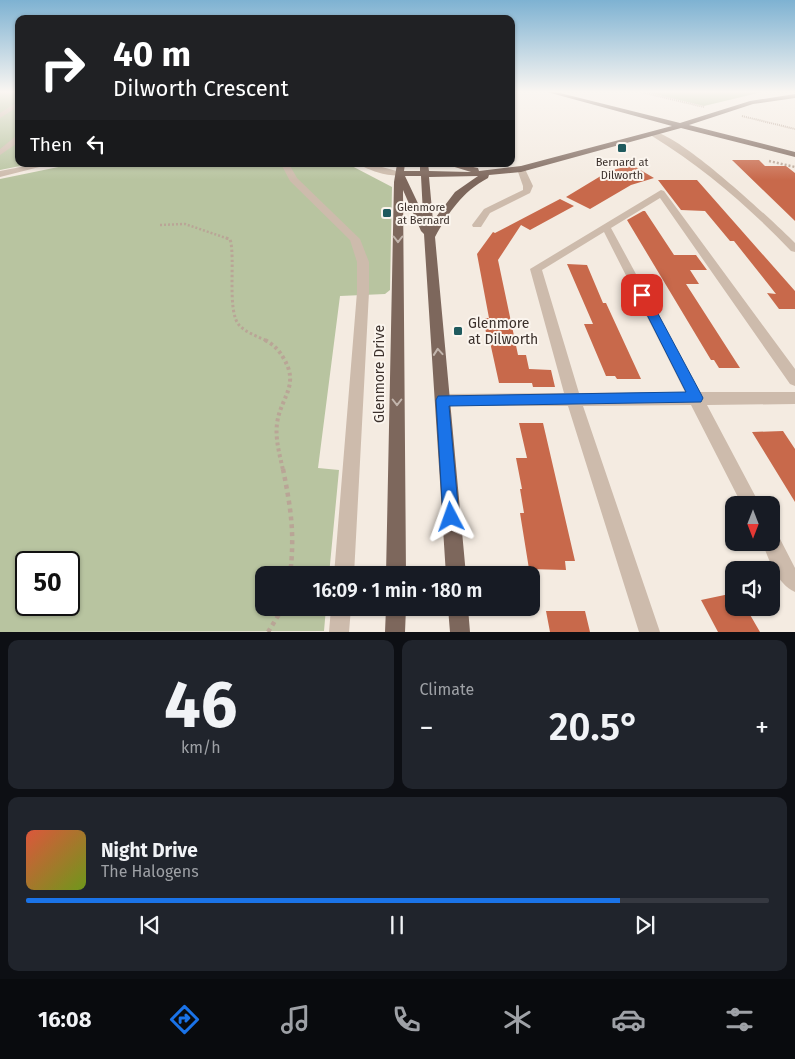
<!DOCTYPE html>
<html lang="en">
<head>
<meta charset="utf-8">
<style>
  body { margin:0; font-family:"Fira Sans",sans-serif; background:#20242c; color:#f1f3f6; height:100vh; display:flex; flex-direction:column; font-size:19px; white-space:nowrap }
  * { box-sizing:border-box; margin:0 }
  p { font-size:16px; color:#9ea1a6 }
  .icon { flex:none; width:28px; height:28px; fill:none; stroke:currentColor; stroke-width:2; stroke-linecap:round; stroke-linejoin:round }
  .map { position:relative; height:632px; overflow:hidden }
  .sheet { display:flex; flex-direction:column; gap:8px; padding:8px; background:#0d0f14; flex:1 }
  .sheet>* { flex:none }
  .top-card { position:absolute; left:15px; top:15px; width:500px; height:152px; border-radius:10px; box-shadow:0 1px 4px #0004; background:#202124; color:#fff; overflow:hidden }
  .needle { width:32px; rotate:180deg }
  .buttons { position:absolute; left:725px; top:496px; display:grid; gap:10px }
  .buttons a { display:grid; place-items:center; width:55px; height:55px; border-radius:10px; background:#171b24; box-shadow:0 1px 4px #0004; font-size:25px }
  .speed { position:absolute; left:15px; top:551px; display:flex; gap:10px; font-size:25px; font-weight:700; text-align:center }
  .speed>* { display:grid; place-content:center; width:65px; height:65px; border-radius:50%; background:#171b24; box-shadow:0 1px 4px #0004; line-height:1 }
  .speed .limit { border:2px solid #111; border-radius:8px; background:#fff; color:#111 }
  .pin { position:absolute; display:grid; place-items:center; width:42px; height:42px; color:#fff; margin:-21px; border-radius:10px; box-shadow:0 2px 8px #0006 }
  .me { position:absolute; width:55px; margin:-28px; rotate:356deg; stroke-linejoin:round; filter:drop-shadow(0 0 4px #0008) }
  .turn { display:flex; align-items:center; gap:18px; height:105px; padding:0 15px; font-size:22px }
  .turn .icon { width:65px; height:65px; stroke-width:2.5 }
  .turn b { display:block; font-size:35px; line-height:42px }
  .then { display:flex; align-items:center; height:48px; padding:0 15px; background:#0003; gap:10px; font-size:19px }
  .big { font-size:38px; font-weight:600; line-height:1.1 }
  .sheet .card { flex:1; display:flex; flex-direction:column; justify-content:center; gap:8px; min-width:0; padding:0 18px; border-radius:10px; background:#20242c }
  .sheet .dial { align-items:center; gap:0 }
  .dial b { font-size:65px; line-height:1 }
  .song { display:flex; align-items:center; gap:15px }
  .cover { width:60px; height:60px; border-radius:8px; background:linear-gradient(135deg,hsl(10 70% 55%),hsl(80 70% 35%)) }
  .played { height:5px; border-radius:2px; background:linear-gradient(90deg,#1a73e8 80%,#363941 80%) }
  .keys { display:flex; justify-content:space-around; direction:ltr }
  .heat { display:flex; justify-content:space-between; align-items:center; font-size:28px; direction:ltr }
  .sheet .tiles { flex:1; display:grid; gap:8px; grid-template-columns:1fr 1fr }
  .card:last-child { grid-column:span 2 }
  .trip { position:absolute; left:255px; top:566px; width:285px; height:50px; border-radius:10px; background:#171b24; box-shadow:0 1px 4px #0004; font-weight:600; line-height:50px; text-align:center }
  .tabs { display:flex; height:80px; justify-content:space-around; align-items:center; background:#090b0e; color:#9ea1a6 }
  .tabs .icon { width:35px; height:35px }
  .tabs .on { color:#1a73e8 }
  .tabs b { font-size:22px; color:#f1f3f6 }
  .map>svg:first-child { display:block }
  .green { fill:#b8c4a0; fill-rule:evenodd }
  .building { fill:#c8694b }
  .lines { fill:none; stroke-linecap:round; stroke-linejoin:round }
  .path-far4 { stroke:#b9a596; stroke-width:2; stroke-dasharray:1 1; stroke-linecap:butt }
  .path-far3 { stroke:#b9a596; stroke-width:2.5; stroke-dasharray:2 2; stroke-linecap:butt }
  .path-far2 { stroke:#b9a596; stroke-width:3; stroke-dasharray:2.5 2.5; stroke-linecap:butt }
  .path-far1 { stroke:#b9a596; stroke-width:4; stroke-dasharray:3 3; stroke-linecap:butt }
  .path { stroke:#b9a596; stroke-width:4.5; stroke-dasharray:4 4; stroke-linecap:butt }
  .minor { fill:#cdbbac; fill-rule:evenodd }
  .major { fill:#7d675c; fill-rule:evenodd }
  .oneway { stroke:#c2b5ac }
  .route { fill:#1a73e8; stroke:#114b97 }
  .poi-dot { fill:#1f5a5e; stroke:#fbf5ee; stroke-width:2 }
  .labels { text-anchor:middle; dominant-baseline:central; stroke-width:4; stroke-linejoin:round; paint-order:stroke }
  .far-poi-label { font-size:11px; fill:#3b302b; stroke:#fbf5ee }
  .poi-label { font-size:14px; fill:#3b302b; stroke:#fbf5ee; text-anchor:start }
  .street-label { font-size:14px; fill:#3b302b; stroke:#fbf5ee }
</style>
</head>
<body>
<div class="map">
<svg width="795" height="632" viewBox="0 0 795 632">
  <rect width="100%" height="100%" fill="#f4ebe1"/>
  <path class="green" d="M0,92H19V164H30L0,170Z
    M646,92H762L704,106Z
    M73,164H348L392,187L390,290L385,294L340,296L318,468L339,470L329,575H264V608H326L324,631L0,632V179ZM26,562H69V605H26Z"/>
  <path class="building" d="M732,160H759L765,166H786L795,173V221Z
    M632,165L654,178L631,185L590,209L566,197L609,171Z
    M658,180H697L795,291V309H779L767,293L776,294L734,241H730L705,211L681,210Z
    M560,199L574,206L530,230L521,225L498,260L518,355H526L529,369L551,370L555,387H533L532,383H499L488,333H486L484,318H489L477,254L493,232L495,233Z
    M643,211H645L674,255H696L707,270H690L699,284H686L740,368H719L714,360H711L627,220Z
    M567,264L587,265L603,303H606L641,379H617L615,376H606L584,324H593Z
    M519,423H543L575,561H565L566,570L529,569L520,513H524L520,489H522L516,458H527Z
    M783,431L795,449V502L752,432Z
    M734,593V608H741L745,614L749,613L760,632H718L701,600Z
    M546,611H585L590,632H550Z"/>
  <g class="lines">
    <path class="path-far4" d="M641,92L704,107
      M742,116L795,129"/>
    <path class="path-far3" d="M769,161L795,167
      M160,225L185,224L229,239"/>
    <path class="path-far2" d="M226,238L230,239C236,258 226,313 240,326C247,333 259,337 267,341"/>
    <path class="path-far1" d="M265,340C274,345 279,350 284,359C300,386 280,398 277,424C275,439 280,456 283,470"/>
    <path class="path" d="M283,469C291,509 295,534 290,575
      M268,632L283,608"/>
    <path class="minor" d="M19,101V106L0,118V113Z
      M652,132C676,130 775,223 795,243V252L791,251C749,207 704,168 652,136Z
      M16,136H19V142L0,155V149Z
      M36,164H51L0,177V171Z
      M281,164H289L297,178L360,239L369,262V292L354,575H334L357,292V262L350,240L290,181Z
      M359,164H371L404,173C396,180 367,170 359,164Z
      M521,166L525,169L533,186L530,193L490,213L481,227H473L472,225L484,209L523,190V186L517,169Z
      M661,190L664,191L795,369V386L790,384L660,198L611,228L700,392H795V404L707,405L760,505H742L691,405L583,406L660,632H639L568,406H442L437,405L435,400L437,395L442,394L564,393L530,269ZM604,232L685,392L579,393L542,270Z
      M771,533L778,535L795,568V592C777,584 769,560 762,542H771Z
      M331,608H351L349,632H329Z"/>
    <path class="major" d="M547,92H556L680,123L750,101L795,94V98L753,104L689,125L795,152V157L681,128L521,172L489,175L488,178C462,192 449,212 435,237L466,575H446L424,234L421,231L403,190L406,575H386L394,182L397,164H405L404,171H420V164H428L429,171L471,172L445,164H459L478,168L479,171L521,166L672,126ZM405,176H421L423,214ZM478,176L455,192L433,221L429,177Z
      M386,608H406L405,632H385Z
      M448,608H468L470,632H450Z"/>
  </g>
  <defs><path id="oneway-chevron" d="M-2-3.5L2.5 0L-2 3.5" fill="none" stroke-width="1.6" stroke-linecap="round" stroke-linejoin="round" transform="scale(1.25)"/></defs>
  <g class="oneway">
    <use href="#oneway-chevron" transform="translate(398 239) rotate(90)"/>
    <use href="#oneway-chevron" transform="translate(438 352) rotate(-95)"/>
    <use href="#oneway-chevron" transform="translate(397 402) rotate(90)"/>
  </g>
  <linearGradient id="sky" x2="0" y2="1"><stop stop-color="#7eb2d2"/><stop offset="0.51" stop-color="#faf6f2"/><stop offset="1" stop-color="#faf6f2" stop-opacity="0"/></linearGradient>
  <rect width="795" height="180" fill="url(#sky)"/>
  <path class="route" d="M642,291L648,295L701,394L703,398L701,402L449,406L459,517L457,522L451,525L446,522L443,517L436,400L438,396L686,392L637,295Z"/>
  <g class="poi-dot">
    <rect x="617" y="143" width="10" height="10" rx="2.5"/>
    <rect x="382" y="208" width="10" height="10" rx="2.5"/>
    <rect x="453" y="326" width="10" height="10" rx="2.5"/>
  </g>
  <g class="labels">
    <g class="far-poi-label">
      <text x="622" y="162">Bernard at<tspan x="622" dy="13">Dilworth</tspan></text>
      <text x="397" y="207" text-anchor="start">Glenmore<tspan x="397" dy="13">at Bernard</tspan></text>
    </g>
    <g class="poi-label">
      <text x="468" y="323">Glenmore<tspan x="468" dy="16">at Dilworth</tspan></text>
    </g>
    <g class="street-label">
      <text transform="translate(379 374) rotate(-90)">Glenmore Drive</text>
    </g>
  </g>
</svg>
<div class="buttons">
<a><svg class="needle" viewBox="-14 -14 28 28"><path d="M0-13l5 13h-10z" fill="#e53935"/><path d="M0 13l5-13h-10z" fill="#9ea1a6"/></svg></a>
<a><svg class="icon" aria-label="sound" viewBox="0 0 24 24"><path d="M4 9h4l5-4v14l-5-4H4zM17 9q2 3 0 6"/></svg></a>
</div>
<div class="speed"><div class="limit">50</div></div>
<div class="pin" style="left:642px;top:295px;background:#d93025"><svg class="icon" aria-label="arrive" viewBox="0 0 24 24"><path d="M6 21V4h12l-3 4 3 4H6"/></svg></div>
<svg class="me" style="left:451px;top:517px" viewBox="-20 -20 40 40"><path d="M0-17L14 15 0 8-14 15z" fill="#1a73e8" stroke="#fff" stroke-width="4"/></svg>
<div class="trip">16:09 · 1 min · 180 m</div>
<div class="top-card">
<div class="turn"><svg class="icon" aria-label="right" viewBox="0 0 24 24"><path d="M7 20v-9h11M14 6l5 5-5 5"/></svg><div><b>40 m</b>Dilworth Crescent</div></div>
<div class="then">Then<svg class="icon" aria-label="left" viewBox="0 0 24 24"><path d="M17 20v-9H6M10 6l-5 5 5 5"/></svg></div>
</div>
</div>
<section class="sheet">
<div class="tiles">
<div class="card dial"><b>46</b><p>km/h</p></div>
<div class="card"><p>Climate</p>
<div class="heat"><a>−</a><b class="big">20.5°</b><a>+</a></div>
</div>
<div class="card">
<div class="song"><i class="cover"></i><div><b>Night Drive</b><p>The Halogens</p></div></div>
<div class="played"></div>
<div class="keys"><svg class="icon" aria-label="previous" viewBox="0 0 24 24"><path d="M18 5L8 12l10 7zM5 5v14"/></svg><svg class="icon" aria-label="pause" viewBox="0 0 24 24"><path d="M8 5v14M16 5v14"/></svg><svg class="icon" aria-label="next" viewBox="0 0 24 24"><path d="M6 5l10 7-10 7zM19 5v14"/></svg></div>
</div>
</div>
</section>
<nav class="tabs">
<b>16:08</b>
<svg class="icon on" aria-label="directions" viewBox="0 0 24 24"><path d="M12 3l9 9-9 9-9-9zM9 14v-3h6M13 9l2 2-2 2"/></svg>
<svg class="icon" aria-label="music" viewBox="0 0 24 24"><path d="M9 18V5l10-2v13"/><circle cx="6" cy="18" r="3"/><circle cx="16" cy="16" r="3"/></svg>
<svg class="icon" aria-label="phone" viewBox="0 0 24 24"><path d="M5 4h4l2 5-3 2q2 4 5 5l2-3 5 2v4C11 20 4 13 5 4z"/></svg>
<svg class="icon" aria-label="climate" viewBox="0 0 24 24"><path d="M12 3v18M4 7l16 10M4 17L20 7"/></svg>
<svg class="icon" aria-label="car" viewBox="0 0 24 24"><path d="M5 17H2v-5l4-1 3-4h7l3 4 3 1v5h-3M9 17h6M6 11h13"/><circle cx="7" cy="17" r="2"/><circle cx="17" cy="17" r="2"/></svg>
<svg class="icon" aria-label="filters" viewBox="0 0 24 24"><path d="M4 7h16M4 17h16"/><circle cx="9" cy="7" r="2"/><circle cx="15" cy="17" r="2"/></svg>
</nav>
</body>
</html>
